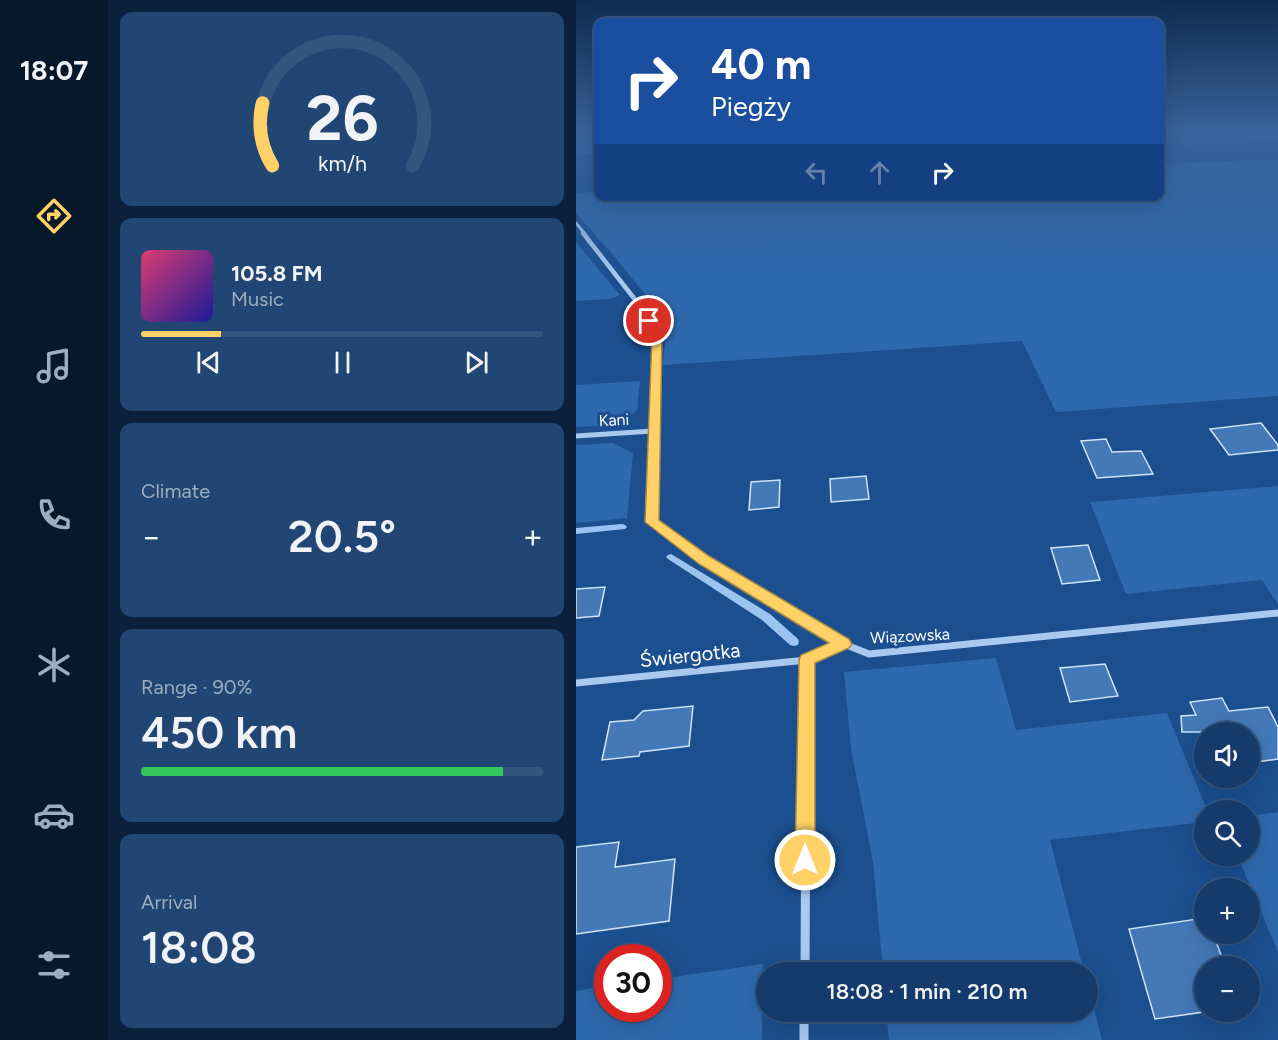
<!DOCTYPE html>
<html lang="en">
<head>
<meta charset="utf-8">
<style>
  body { margin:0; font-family:Figtree,sans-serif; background:#214673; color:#f1f3f6; height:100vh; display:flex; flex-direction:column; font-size:22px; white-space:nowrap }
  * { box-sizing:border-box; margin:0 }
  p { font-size:20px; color:#9dadc1 }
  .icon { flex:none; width:33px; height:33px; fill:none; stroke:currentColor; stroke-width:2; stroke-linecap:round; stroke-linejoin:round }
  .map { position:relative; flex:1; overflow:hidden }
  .drawer { display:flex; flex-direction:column; gap:12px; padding:12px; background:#0b203b; width:468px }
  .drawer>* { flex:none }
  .top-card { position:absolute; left:18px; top:18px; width:570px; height:183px; border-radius:12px; box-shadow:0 6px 24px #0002,0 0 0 2px #33557e; background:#1a4fa0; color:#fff; overflow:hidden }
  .tools { position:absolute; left:618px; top:722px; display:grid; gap:12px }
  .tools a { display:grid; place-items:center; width:66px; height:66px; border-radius:50%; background:#143b6b; box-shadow:0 6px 24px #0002,0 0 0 2px #33557e; font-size:30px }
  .speed { position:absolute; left:18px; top:944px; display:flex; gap:12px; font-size:30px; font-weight:700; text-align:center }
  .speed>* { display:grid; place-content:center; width:78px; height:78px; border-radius:50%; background:#143b6b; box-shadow:0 6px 24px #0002,0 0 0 2px #33557e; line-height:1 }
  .speed .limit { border:9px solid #d22; background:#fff; color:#111 }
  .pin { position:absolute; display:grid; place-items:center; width:51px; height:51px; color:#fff; margin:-26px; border:3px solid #fff; border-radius:50%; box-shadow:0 2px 6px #0007 }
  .me { position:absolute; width:66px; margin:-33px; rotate:0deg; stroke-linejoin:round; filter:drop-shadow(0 0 4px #0008) }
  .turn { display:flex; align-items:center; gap:21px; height:126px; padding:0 18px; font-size:27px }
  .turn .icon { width:78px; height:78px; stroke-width:2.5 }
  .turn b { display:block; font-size:42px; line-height:51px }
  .lanes { display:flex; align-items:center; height:57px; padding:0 18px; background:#0003; justify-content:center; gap:30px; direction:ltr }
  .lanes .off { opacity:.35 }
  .big { font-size:45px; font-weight:600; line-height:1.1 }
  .drawer .widget { flex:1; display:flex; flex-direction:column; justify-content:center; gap:9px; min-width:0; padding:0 21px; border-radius:12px; background:#214673 }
  .drawer .dial { align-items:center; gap:0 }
  .dial svg { height:156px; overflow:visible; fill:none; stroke:#33557e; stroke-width:7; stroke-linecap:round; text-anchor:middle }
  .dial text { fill:#f1f3f6; stroke:none }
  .song { display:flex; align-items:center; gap:18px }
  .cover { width:72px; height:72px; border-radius:9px; background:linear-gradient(135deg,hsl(340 70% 55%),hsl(240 70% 35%)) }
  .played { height:6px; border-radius:3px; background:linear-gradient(90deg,#ffd166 20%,#33557e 20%) }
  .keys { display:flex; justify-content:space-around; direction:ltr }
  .heat { display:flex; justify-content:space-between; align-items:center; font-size:33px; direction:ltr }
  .charge { height:9px; border-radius:4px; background:linear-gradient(90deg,#34c759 90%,#33557e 0) }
  .trip { position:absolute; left:180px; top:962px; width:342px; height:60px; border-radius:30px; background:#143b6b; box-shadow:0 6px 24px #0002,0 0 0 2px #33557e; font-weight:600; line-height:60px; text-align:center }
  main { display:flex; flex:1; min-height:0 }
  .menu { display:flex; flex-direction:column; width:108px; justify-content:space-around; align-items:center; background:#08182b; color:#9dadc1 }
  .menu .icon { width:42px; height:42px }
  .menu .active { color:#ffd166 }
  .menu b { font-size:27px; color:#f1f3f6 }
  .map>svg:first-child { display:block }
  .green { fill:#2e69ad }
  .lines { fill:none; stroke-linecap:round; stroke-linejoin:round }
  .stream { fill:#9cc4f0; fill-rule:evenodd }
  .building { fill:#4478b7; stroke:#cfe3fa; stroke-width:1.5 }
  .street-far4 { stroke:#a9c9ee; stroke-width:3 }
  .street-far3 { stroke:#a9c9ee; stroke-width:4.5 }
  .street-far2 { stroke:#a9c9ee; stroke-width:5 }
  .street-far1 { stroke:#a9c9ee; stroke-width:7 }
  .street { stroke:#a9c9ee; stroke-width:9 }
  .route { fill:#ffd166; stroke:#a68842; stroke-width:1.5 }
  .labels { text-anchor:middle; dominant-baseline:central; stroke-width:6; stroke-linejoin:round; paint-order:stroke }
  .street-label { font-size:16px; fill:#fff; stroke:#1b4f8f }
  .near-street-label { font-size:20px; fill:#fff; stroke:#1b4f8f }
</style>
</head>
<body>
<main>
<nav class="menu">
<b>18:07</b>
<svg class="icon active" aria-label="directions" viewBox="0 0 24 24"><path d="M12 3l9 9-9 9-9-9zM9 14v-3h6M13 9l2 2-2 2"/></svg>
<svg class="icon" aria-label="music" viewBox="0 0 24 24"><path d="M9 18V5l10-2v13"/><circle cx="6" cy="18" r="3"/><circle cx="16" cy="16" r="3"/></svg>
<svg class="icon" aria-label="phone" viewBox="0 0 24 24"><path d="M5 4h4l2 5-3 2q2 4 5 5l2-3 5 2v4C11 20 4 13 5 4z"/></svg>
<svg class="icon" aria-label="climate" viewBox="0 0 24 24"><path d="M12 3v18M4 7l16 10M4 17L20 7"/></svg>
<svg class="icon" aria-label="car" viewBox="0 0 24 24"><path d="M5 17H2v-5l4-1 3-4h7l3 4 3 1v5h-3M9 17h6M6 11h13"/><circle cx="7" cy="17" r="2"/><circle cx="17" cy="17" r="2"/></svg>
<svg class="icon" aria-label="filters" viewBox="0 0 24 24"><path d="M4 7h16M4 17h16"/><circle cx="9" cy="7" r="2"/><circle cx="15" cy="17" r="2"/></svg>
</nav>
<section class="drawer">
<div class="widget dial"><svg viewBox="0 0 100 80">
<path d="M14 69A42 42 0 1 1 86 69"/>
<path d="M14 69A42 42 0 0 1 9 37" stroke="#ffd166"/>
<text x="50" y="56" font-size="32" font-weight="700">26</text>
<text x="50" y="72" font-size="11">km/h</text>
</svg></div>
<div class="widget">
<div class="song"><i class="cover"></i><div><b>105.8 FM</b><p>Music</p></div></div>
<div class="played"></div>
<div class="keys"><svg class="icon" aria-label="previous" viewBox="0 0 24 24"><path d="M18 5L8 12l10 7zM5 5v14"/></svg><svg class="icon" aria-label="pause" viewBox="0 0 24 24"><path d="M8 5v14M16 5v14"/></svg><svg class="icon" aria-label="next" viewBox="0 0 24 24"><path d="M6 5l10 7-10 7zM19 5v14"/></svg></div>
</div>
<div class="widget"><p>Climate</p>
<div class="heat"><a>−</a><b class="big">20.5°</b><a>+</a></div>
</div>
<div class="widget"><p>Range · 90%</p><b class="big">450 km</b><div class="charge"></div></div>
<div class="widget"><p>Arrival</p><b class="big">18:08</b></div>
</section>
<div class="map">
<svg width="702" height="1040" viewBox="0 0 702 1040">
  <rect width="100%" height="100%" fill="#1b4f8f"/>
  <path class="green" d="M22,131V153L0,155V132Z
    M590,131H686L702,133V141L605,145Z
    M702,159V396L480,412L446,341L87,365L91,321L37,255L0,213V193L22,192V196H584V164Z
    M0,242L44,295L33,299L0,301Z
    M64,381L61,410L41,425L0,427V385Z
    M37,443L57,453L51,518L0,523V445Z
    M702,486V604L686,580L550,594L514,502Z
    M420,658L440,730L591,713L631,810H628V822L474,840L508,972H307L297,862L275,749L268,672Z
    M702,812V952L661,855H674V816Z
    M187,964L186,1040H0V991L31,986L32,1008H82L83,979Z
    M512,984L526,1040H313L310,1011H512Z"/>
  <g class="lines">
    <path class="stream" d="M46,524L49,525L51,527L49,529L0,534V528Z
      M95,554L194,614L222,639L223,642L222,645L218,646L214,645L186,620L92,559L90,557L92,555Z"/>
  </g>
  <path class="building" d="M685,423L702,445V450L653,455L634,429Z
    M530,439L536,452L565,451L577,474L521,478L505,441Z
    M290,476L293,499L255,502L254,479Z
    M204,480L203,507L173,510L175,482Z
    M512,545L524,580L486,584L475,548Z
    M29,587L23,616L0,618V589Z
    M529,664L542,696L494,702L484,668Z
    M646,698L653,711L692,707L702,727V759L674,763V732H606L605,716L620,715L614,702Z
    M117,706L113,746L64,752L63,756L26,760L34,722L58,720L67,711Z
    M43,842L39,867L99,859L93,921L0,934V847Z
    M628,918V933H637L649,966H628V1012L579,1019L553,929Z"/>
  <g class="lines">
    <path class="street-far4" d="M0,223L9,234"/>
    <path class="street-far3" d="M7,233L64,306L81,336L80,366"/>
    <path class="street-far2" d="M80,365L76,522L96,537
      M0,436L77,431"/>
    <path class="street-far1" d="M94,535L128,560L268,644L293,654L702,613
      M0,683L231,660L268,644
      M230,757L231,660"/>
    <path class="street" d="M229,972L230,755
      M228,1011V1040"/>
  </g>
  <linearGradient id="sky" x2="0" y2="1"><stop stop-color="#0f2b4f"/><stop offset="0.47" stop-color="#39639b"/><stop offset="1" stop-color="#39639b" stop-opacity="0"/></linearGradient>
  <rect width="702" height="277" fill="url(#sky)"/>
  <path class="route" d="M69,319H76L86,336L83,520L133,556L273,639L276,644L273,648L239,663V860L236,867L229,870L222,867L219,860L223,660L225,655L253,643L123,564L69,522L76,336L68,321Z"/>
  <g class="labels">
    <g class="street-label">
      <text transform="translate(38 420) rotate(-3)">Kani</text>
      <text transform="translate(334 636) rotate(-3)">Wiązowska</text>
    </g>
    <g class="near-street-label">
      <text transform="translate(114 655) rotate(-6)">Świergotka</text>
    </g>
  </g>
</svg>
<div class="tools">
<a><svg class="icon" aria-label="sound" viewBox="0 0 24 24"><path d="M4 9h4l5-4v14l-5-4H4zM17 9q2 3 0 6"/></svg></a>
<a><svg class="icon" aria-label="search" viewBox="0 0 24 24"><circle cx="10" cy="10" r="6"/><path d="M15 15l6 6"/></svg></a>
<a>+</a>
<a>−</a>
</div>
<div class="speed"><div class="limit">30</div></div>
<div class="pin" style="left:73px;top:321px;background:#d93025"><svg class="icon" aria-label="arrive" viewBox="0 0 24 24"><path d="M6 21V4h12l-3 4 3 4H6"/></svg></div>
<svg class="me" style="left:229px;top:860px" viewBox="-20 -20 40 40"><circle r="17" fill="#ffd166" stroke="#fff" stroke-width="3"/><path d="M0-11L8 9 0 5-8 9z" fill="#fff"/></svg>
<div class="trip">18:08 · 1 min · 210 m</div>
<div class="top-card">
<div class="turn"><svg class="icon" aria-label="right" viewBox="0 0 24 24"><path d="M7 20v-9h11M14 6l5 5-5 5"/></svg><div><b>40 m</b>Piegży</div></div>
<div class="lanes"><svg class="icon off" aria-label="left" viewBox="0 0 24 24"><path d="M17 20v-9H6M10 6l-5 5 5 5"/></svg><svg class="icon off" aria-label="ahead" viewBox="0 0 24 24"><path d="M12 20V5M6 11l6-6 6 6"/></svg><svg class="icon" aria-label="right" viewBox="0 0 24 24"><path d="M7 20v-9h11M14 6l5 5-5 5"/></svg></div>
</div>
</div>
</main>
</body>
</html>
